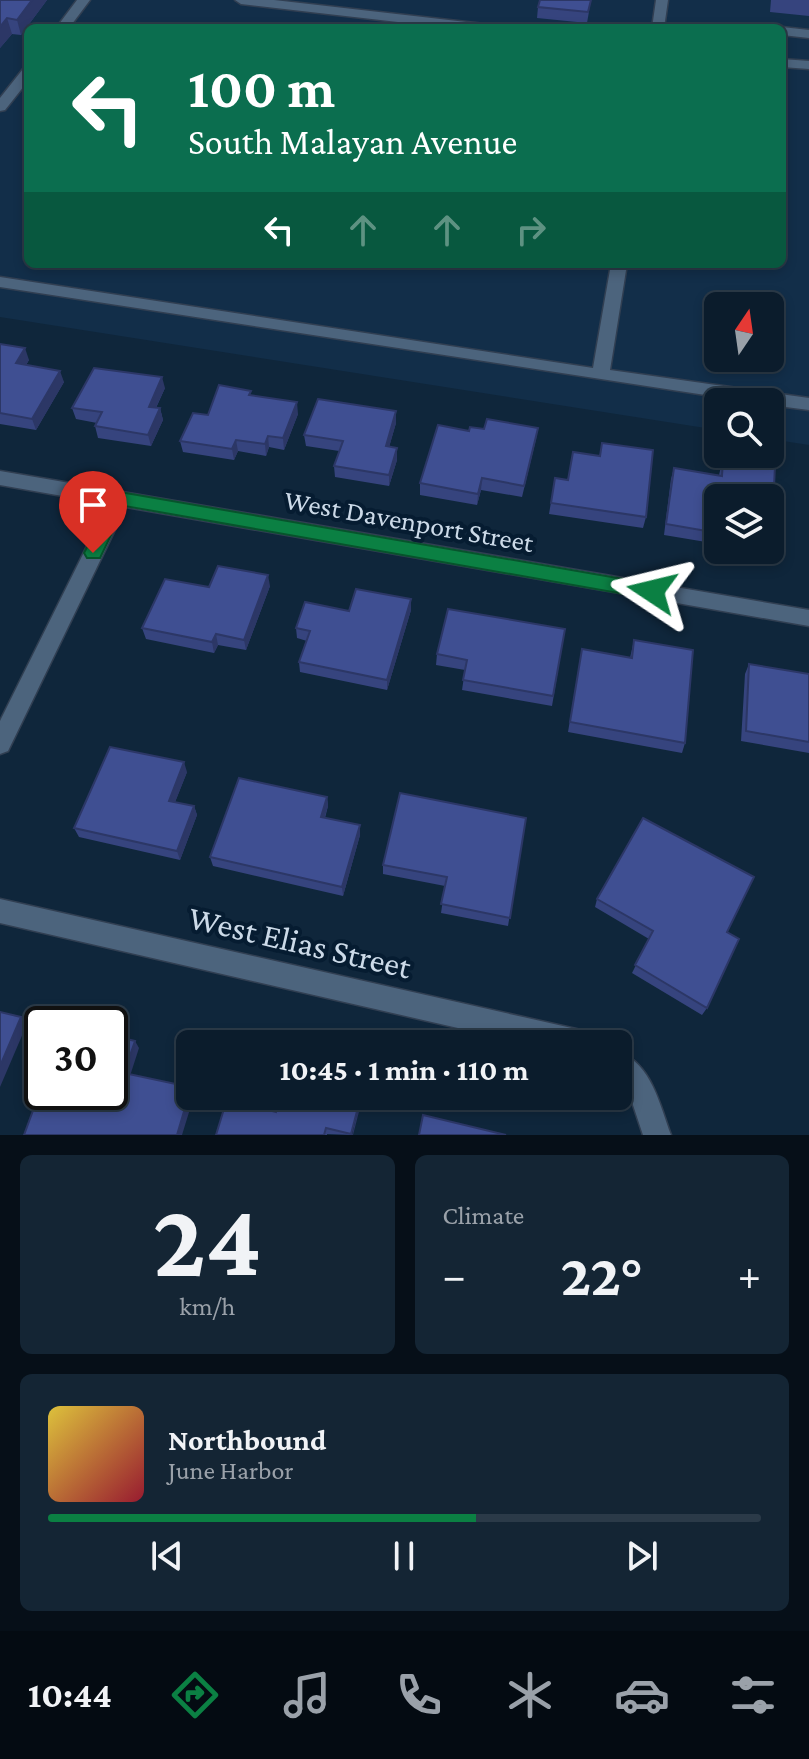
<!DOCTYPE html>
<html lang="en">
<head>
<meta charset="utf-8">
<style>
  body { margin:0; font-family:"Crimson Pro",serif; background:#142534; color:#f1f3f6; height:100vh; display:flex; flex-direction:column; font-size:30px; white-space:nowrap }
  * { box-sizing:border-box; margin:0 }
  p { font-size:26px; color:#9aa1a9 }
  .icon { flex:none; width:44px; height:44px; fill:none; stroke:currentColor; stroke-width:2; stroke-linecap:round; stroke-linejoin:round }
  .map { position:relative; height:1135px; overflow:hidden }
  .details { display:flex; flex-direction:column; gap:20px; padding:20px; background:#060f18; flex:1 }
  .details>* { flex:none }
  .banner { position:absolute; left:24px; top:24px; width:762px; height:244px; border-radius:12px; box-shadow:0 4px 12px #0003,0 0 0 2px #2b3a48; background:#0b6e4f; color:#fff; overflow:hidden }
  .needle { width:52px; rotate:13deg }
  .controls { position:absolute; left:704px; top:292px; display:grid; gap:16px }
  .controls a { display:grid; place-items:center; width:80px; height:80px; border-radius:12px; background:#0b1c2c; box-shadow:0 4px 12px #0003,0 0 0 2px #2b3a48; font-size:40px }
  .speed { position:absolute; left:24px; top:1006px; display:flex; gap:16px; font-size:40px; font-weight:700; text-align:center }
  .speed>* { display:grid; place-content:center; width:104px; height:104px; border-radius:50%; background:#0b1c2c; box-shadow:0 4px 12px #0003,0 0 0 2px #2b3a48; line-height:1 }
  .speed .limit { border:4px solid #111; border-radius:12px; background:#fff; color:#111 }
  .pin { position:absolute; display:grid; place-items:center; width:68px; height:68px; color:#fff; margin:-82px -34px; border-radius:50% 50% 50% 0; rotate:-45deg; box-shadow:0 0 8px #0007 }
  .pin .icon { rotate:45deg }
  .me { position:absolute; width:88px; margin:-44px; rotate:280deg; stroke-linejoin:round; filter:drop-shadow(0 0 6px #0008) }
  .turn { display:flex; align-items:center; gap:28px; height:168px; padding:0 32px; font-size:36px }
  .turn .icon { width:104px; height:104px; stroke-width:2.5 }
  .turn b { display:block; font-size:56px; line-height:68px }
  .lanes { display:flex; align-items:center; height:76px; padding:0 32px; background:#0003; justify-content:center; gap:40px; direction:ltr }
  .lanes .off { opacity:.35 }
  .big { font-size:60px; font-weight:700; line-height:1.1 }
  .details .widget { flex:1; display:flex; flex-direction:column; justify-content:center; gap:12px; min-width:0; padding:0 28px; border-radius:12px; background:#142534 }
  .details .dial { align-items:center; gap:0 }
  .dial b { font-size:104px; line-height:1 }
  .song { display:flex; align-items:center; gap:24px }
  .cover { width:96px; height:96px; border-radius:12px; background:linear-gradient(135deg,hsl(50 70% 55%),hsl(350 70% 35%)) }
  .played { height:8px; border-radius:4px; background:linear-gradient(90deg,#0b8043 60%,#2b3a48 60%) }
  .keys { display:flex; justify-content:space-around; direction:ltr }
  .heat { display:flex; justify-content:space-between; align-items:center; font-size:44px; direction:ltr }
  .details .tiles { flex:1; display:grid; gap:20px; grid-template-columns:1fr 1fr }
  .widget:last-child { grid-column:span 2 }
  .trip { position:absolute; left:176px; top:1030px; width:456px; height:80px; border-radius:12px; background:#0b1c2c; box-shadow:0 4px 12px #0003,0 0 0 2px #2b3a48; font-weight:700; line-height:80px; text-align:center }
  .menu { display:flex; height:128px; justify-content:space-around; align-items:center; background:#040b12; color:#9aa1a9 }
  .menu .icon { width:56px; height:56px }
  .menu .current { color:#0b8043 }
  .menu b { font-size:36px; color:#f1f3f6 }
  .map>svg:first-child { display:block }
  .built { fill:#122e49; fill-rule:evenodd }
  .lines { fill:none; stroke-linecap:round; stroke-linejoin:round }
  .lane-casing { stroke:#313f52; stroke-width:3 }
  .street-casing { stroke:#313f52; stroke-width:3 }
  .lane { fill:#4c647d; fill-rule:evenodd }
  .street { fill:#4c647d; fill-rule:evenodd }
  .wall { fill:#36447e }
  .shaded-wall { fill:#2c3766 }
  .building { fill:#3f4f92; stroke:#2c3766; stroke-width:2 }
  .route { fill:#0b8043; stroke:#07532c; stroke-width:2 }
  .labels { text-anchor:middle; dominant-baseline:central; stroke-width:8; stroke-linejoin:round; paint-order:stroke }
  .street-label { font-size:28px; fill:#ccdae8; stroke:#061c31 }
  .near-street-label { font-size:34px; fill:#ccdae8; stroke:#061c31 }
</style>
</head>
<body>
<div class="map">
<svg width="809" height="1135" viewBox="0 0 809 1135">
  <rect width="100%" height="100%" fill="#0f263b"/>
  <path class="built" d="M0,0H809V445L770,439V402H718V430L0,317ZM28,28H782V264H28ZM718,306H770V358H718Z"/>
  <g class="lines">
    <defs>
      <path id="lane" d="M77,0H90L69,28H56Z
        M235,0H274L484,24L490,28H450L241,4Z
        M656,0H668L664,28H652Z
        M743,24H757L763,28H737Z
        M782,27L809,30V38L782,35V28H778Z
        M782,59L809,61V69L782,67Z
        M28,68V81L5,110L0,111V98L23,69Z
        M611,264H627L610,370L809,398V410L770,405V402H751L0,287V277L593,368Z"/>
      <path id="street" d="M0,471L809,610V626L126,507L8,751L0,754V721L108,504L0,485Z
        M0,899L585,1031L594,1035L598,1044H528L0,923Z
        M618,1051C652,1065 659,1103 671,1135H643L629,1093L618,1082Z"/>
    </defs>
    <use href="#lane" class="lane-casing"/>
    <use href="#street" class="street-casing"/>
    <use href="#lane" class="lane"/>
    <use href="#street" class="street"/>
  </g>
  <path class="wall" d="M0,0H47L21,35L12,34L0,48Z
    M591,0L587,23L537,18L538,7Z
    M771,0H809V16L770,12Z
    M0,344L29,360L26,365L64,382L36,430L0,424Z
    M165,388L156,408H160L163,420L151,446L98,438L95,426L97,423L76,419L72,408Z
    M252,395L298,414L284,450L269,447L266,456L238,451L234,460L183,452L180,441L208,415Z
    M396,423L389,447L397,448V460L389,486L335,477L334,466L339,451L306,446L304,435Z
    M538,428L536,439L522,497L481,490L477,505L420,495V483L469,431Z
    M723,458L775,466L772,527L770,533V498H718V544L664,535L671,479L674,468L719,475Z
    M555,478L568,480L646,517L643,528L549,514Z
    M270,586L246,650L218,645L214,653L146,639L142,628L209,587Z
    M411,599V610L387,690L300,672L299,662L307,641L297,638L296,628L349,611Z
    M565,629L552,706L462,690L465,670L436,665L437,654Z
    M634,640L685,743L682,753L568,732L580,659L630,658Z
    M749,664L809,674V753L741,741L745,674Z
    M187,772L175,802L194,806L197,815L180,860L79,837L74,828Z
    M327,797L328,806L325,818L360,825V835L343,896L213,866L210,857Z
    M526,818L508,926L441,913L445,886L383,874V865Z
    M597,899L727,932L707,1008L702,1015L632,973L649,939L595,907Z
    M227,1099L353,1135L327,1134V1135H216Z"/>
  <path class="shaded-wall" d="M32,0H47L21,35L17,20Z
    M7,18L12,34L0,48V27Z
    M25,348L29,360L20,375L16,363Z
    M60,371L64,382L36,430L32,419Z
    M162,377L165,388L151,418L149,407Z
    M297,402L298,414L284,450L283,438Z
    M160,408L163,420L151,446L148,435Z
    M396,411V423L386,458V446Z
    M268,436L269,447L266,456L265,444Z
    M236,440L238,451L234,460L232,449Z
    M397,448V460L389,486V475Z
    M482,478L481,490L477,505L478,494Z
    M268,575L270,586L246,650L244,640Z
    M411,599V610L387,690V680Z
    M216,634L218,645L214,653L212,642Z
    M184,762L187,772L172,810L169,801Z
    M327,797L328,806L322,826L321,817Z
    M194,806L197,815L180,860L177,851Z
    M360,825V835L343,896L342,887Z
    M21,1017L27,1024L0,1087V1066Z
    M135,1041L139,1048L129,1079L124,1073Z
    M190,1091V1096H194L182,1135H177Z
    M361,1096H363L353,1135H352Z"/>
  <path class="building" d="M0,0H32L17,20L7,18L0,27Z
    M540,0H591L588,12L538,7Z
    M0,344L25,348L16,363L60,371L32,419L0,413Z
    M94,368L162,377L149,407L160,408L148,435L95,426L102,412L72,408Z
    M219,385L251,391L249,395L297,402L283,438L268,436L265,444L236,440L232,449L180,441L193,413L208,415Z
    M318,399L396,411L386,446L397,448L389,475L334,466L343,441L304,435Z
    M487,419L538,428L524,486L482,478L478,494L420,483L438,425L469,431L470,427L484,429Z
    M602,443L653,450L646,517L551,503L555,478L568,480L573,452L600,456Z
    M723,458L775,466L772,527H770V498H718V533L666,524L674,468L722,476Z
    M218,566L268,575L244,640L216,634L212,642L142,628L165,579L209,587Z
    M356,589L411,599L387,680L299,662L310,631L296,628L305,602L349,611Z
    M448,609L565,629L553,696L463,680L467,660L437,654Z
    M634,640L693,650L685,743L570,722L582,649L632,658Z
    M749,664L809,674V742L746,731Z
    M110,747L184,762L169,801L194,806L177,851L74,828Z
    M239,778L327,797L321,817L360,825L342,887L210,857Z
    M400,793L526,818L510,918L441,904L447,877L383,865Z
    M643,818L754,877L727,932L739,939L707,1008L635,965L653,931L597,899Z
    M0,1012L21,1017L0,1066Z
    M110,1035L135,1041L124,1073L190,1087V1091L177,1135H24L42,1086V1092H110Z
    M280,1096H361L351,1134L326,1128L324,1135H216L227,1099L276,1112Z
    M423,1115L506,1135H419Z"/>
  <path class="route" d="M120,492L652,584L662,591L652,599L125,506L100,558H87L84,553L114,494Z"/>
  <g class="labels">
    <g class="street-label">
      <text transform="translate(409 521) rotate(10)">West Davenport Street</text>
    </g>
    <g class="near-street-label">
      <text transform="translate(300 942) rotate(13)">West Elias Street</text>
    </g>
  </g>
</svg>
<div class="controls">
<a><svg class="needle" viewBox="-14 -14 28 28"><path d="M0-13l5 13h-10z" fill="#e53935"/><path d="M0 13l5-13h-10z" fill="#9aa1a9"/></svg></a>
<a><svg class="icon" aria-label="search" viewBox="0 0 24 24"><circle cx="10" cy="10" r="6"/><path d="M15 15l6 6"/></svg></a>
<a><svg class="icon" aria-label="layers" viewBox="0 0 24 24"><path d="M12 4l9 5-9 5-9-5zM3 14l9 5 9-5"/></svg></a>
</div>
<div class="speed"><div class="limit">30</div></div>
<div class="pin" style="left:93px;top:553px;background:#d93025"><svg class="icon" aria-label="arrive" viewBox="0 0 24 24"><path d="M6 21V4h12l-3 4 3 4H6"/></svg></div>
<svg class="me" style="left:652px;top:591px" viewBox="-20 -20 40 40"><path d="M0-17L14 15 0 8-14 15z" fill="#0b8043" stroke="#fff" stroke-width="4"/></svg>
<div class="trip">10:45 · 1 min · 110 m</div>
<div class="banner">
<div class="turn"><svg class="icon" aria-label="left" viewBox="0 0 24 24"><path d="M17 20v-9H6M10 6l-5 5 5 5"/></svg><div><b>100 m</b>South Malayan Avenue</div></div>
<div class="lanes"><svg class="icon" aria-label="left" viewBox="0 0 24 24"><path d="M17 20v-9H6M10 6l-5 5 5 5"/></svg><svg class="icon off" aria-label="ahead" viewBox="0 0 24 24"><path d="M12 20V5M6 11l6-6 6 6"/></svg><svg class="icon off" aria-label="ahead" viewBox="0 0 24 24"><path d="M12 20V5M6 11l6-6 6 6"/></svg><svg class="icon off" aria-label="right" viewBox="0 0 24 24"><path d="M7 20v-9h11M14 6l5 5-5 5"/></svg></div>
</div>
</div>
<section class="details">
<div class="tiles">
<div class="widget dial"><b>24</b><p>km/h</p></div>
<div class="widget"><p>Climate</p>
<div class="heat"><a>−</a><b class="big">22°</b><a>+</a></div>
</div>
<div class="widget">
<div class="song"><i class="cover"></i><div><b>Northbound</b><p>June Harbor</p></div></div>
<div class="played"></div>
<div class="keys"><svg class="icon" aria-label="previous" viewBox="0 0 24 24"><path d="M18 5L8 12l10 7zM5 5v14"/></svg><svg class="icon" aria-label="pause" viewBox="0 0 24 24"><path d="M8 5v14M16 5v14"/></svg><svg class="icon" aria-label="next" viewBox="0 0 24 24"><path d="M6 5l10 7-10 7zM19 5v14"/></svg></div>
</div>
</div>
</section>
<nav class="menu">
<b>10:44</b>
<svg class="icon current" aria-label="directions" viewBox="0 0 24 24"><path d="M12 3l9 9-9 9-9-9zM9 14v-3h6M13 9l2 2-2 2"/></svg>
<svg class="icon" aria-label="music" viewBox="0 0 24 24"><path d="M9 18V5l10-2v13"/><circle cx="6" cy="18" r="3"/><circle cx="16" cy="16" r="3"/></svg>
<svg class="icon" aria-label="phone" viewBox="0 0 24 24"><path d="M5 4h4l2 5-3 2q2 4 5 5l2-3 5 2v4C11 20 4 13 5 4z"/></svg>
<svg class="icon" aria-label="climate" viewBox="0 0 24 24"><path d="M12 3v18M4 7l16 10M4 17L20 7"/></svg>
<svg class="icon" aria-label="car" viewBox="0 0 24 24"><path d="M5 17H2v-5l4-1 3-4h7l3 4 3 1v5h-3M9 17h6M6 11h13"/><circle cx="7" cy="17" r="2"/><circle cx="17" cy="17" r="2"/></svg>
<svg class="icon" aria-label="filters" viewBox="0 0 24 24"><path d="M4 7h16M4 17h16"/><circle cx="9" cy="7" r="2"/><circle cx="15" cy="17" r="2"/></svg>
</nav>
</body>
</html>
